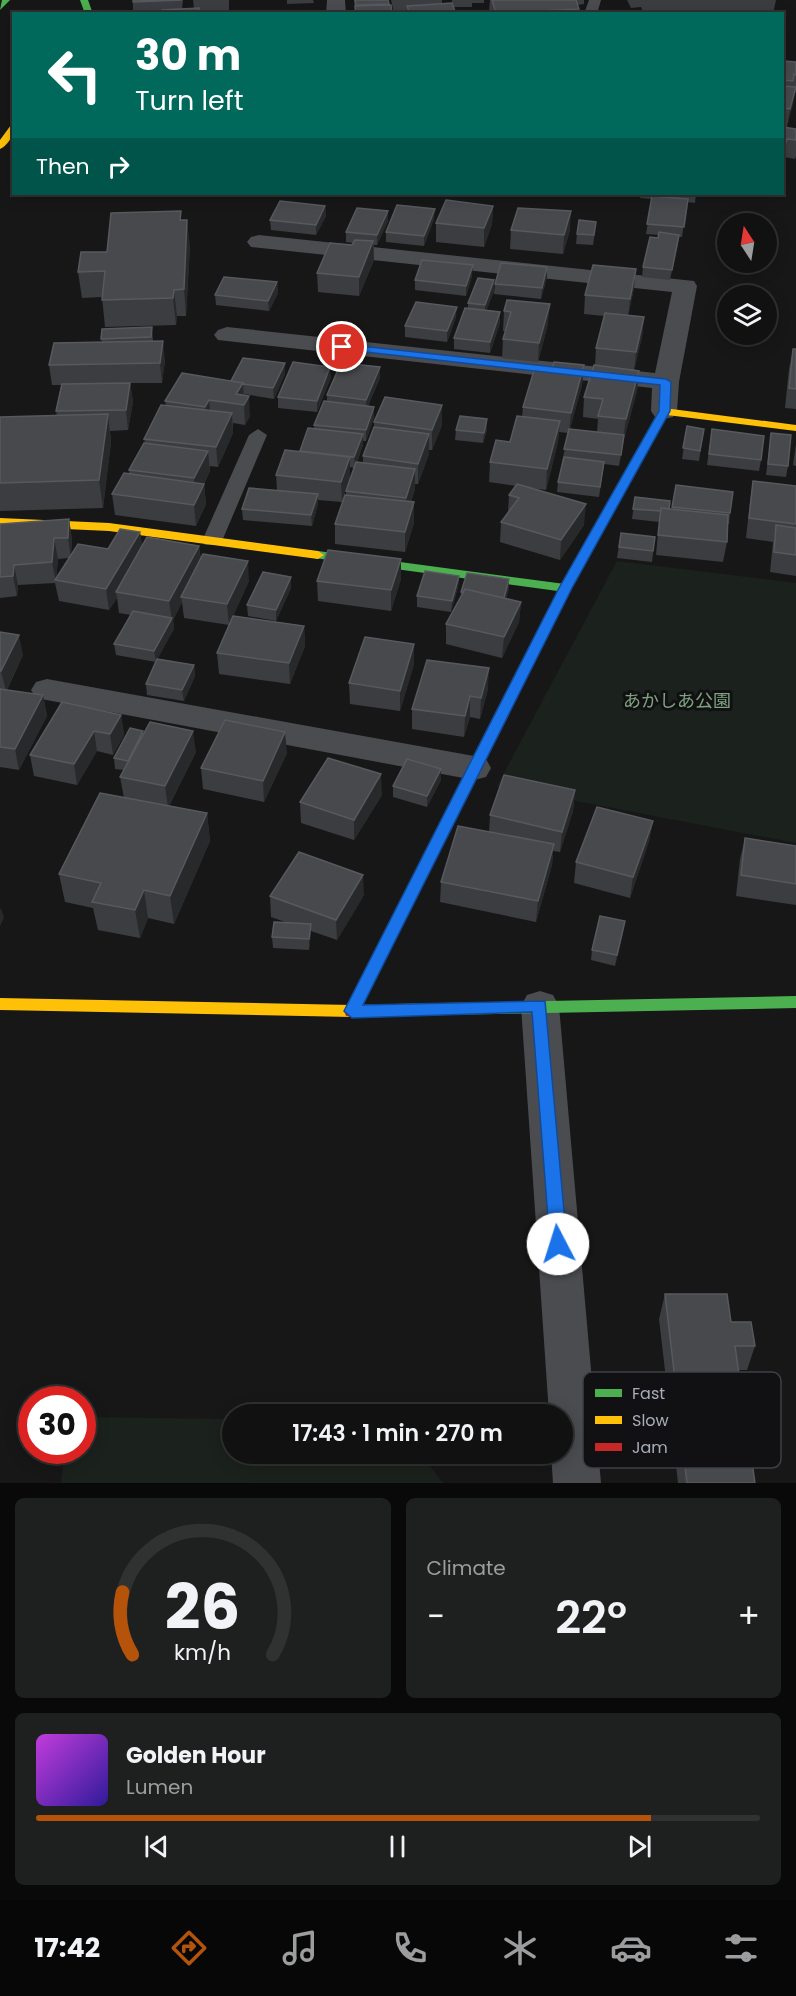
<!DOCTYPE html>
<html lang="en">
<head>
<meta charset="utf-8">
<style>
  body { margin:0; font-family:Poppins,"Noto Sans JP",sans-serif; background:#1e1f1f; color:#f1f3f6; height:100vh; display:flex; flex-direction:column; font-size:22px; white-space:nowrap }
  * { box-sizing:border-box; margin:0 }
  p { font-size:20px; color:#9c9d9f }
  .icon { flex:none; width:33px; height:33px; fill:none; stroke:currentColor; stroke-width:2; stroke-linecap:round; stroke-linejoin:round }
  .map { position:relative; height:1483px; overflow:hidden }
  .drawer { display:flex; flex-direction:column; gap:15px; padding:15px; background:#090909; flex:1 }
  .drawer>* { flex:none }
  .hud { position:absolute; left:12px; top:12px; width:772px; height:183px; border-radius:0px; box-shadow:0 3px 15px #0003,0 0 0 2px #303131; background:#00695c; color:#fff; overflow:hidden }
  .needle { width:39px; rotate:348deg }
  .fabs { position:absolute; left:717px; top:213px; display:grid; gap:12px }
  .fabs a { display:grid; place-items:center; width:60px; height:60px; border-radius:50%; background:#111; box-shadow:0 3px 15px #0003,0 0 0 2px #303131; font-size:30px }
  .speed { position:absolute; left:18px; top:1386px; display:flex; gap:12px; font-size:30px; font-weight:700; text-align:center }
  .speed>* { display:grid; place-content:center; width:78px; height:78px; border-radius:50%; background:#111; box-shadow:0 3px 15px #0003,0 0 0 2px #303131; line-height:1 }
  .speed .limit { border:9px solid #d22; background:#fff; color:#111 }
  .pin { position:absolute; display:grid; place-items:center; width:51px; height:51px; color:#fff; margin:-26px; border:3px solid #fff; border-radius:50%; box-shadow:0 2px 6px #0007 }
  .me { position:absolute; width:66px; margin:-33px; rotate:355deg; stroke-linejoin:round; filter:drop-shadow(0 0 4px #0008) }
  .turn { display:flex; align-items:center; gap:21px; height:126px; padding:0 24px; font-size:27px }
  .turn .icon { width:78px; height:78px; stroke-width:2.5 }
  .turn b { display:block; font-size:42px; line-height:51px }
  .then { display:flex; align-items:center; height:57px; padding:0 24px; background:#0003; gap:12px; font-size:22px }
  .big { font-size:45px; font-weight:600; line-height:1.1 }
  .drawer .tile { flex:1; display:flex; flex-direction:column; justify-content:center; gap:9px; min-width:0; padding:0 21px; border-radius:9px; background:#1e1f1f }
  .drawer .dial { align-items:center; gap:0 }
  .dial svg { height:156px; overflow:visible; fill:none; stroke:#303131; stroke-width:7; stroke-linecap:round; text-anchor:middle }
  .dial text { fill:#f1f3f6; stroke:none }
  .song { display:flex; align-items:center; gap:18px }
  .cover { width:72px; height:72px; border-radius:9px; background:linear-gradient(135deg,hsl(290 70% 55%),hsl(250 70% 35%)) }
  .played { height:6px; border-radius:3px; background:linear-gradient(90deg,#b45309 85%,#303131 85%) }
  .keys { display:flex; justify-content:space-around; direction:ltr }
  .heat { display:flex; justify-content:space-between; align-items:center; font-size:33px; direction:ltr }
  .drawer .tiles { flex:1; display:grid; gap:15px; grid-template-columns:1fr 1fr }
  .tile:last-child { grid-column:span 2 }
  .trip { position:absolute; left:222px; top:1404px; width:351px; height:60px; border-radius:30px; background:#111; box-shadow:0 3px 15px #0003,0 0 0 2px #303131; font-weight:600; line-height:60px; text-align:center }
  .dock { display:flex; height:96px; justify-content:space-around; align-items:center; background:#070707; color:#9c9d9f }
  .dock .icon { width:42px; height:42px }
  .dock .on { color:#b45309 }
  .dock b { font-size:27px; color:#f1f3f6 }
  .map>svg:first-child { display:block }
  .green { fill:#1b211c }
  .lines { fill:none; stroke-linecap:round; stroke-linejoin:round }
  .lane { fill:#4b4c50; fill-rule:evenodd }
  .street { fill:#4b4c50; fill-rule:evenodd }
  .fast { fill:#4caf50; fill-rule:evenodd }
  .slow { fill:#ffc107; fill-rule:evenodd }
  .jam { fill:#c62828; fill-rule:evenodd }
  .wall { fill:#3c3d40; fill-rule:evenodd }
  .shaded-wall { fill:#28292a }
  .building { fill:#48494d; stroke:#57595e; stroke-width:1.5 }
  .route { fill:#1a73e8; stroke:#114b97; stroke-width:1.5 }
  .labels { text-anchor:middle; dominant-baseline:central; stroke-width:6; stroke-linejoin:round; paint-order:stroke }
  .park-label { font-size:18px; fill:#7fa381; stroke:#111113 }
  .key { fill:#111113; stroke:#3e4045; stroke-width:1.5 }
  .key-label { font-size:16px; fill:#a8adb8 }
</style>
</head>
<body>
<div class="map">
<svg width="796" height="1483" viewBox="0 0 796 1483">
  <rect width="100%" height="100%" fill="#171717"/>
  <path class="green" d="M617,561L796,583V843L497,786Z
    M83,1417L232,1419V1454H421L443,1483H61L65,1451L82,1450Z"/>
  <g class="lines">
    <path class="lane" d="M589,0H601L597,14L585,11Z
      M258,429L267,435L222,541L219,545H205L202,541L249,435Z"/>
    <path class="street" d="M327,0H345L346,14H326Z
      M259,235L694,281L697,286L679,382L677,411L673,417L664,419L655,417L651,411L652,388L218,340L214,335L218,330L227,327L655,373L672,292L251,247L247,242L251,237Z
      M47,679L474,756L486,759L491,768L486,777L474,780L36,698L31,690L36,682Z
      M540,991L553,995L559,1006L601,1483H553L551,1454H562V1414H549L521,1006L527,995Z"/>
    <path class="fast" d="M2,0H10L0,10Z
      M80,0H88L93,14H85Z
      M318,551L565,584L571,588L565,592L314,558L312,555Z
      M796,996V1008L441,1015L435,1013L433,1009L435,1005L441,1003Z"/>
    <path class="slow" d="M11,125H14C14,134 9,145 0,149V140Z
      M664,408L796,425V431L667,415L571,588L542,646L541,649H531L530,646L559,588L659,411Z
      M0,518L109,523L318,551L324,555L318,559L109,531L0,526Z
      M0,998L352,1005L441,1003L447,1005L449,1009L447,1013L441,1015L352,1017L0,1010Z"/>
    <path class="jam" d="M536,642L542,646L360,1011L358,1016L352,1017L346,1016L344,1011L530,646Z"/>
  </g>
  <path class="wall" d="M133,0H183L182,9H194L193,0H229V13L162,14V10L133,11Z
    M287,0H313L314,3L287,4Z
    M354,0H388L389,5L392,14H355Z
    M391,0H442V4L452,5V0H484V3H472V7H453L456,14H407V12L394,13Z
    M490,0H584V4L578,5L579,9V14H490L489,11Z
    M627,0H776L773,14H644L641,7L631,8Z
    M783,61L796,66V93L795,92L787,127H783Z
    M783,127L796,129V156L795,159L784,157L783,160Z
    M598,194H619V195Z
    M641,194H696L695,203L687,202L682,237H679L670,280L642,277L643,267L659,235L646,234L652,199L640,198Z
    M325,206L326,216L316,235L271,230L270,220Z
    M493,206L492,224L484,247L436,242V223Z
    M434,219L424,246L386,242V232Z
    M181,220L190,246L186,316H177L176,325L105,327L102,297L82,298L78,272L107,252Z
    M388,221L377,245H374V260L359,296L318,292L317,273L352,245L353,243L346,242V232Z
    M511,230H570L563,254L510,249Z
    M595,232L593,245L576,244L577,234Z
    M547,267V277L541,299L494,294L495,284Z
    M472,276L466,296L415,290V280Z
    M494,280V291L486,311L500,312V323L490,353L454,349V338L468,309V303Z
    M277,282L278,293L269,311L216,305L215,295Z
    M634,288L628,316L644,317L642,337L634,370L639,371L637,391L624,439L619,466L604,464L599,497L557,492L558,482L568,433L559,432L558,442L546,490L529,488L584,525L560,560L500,542L501,522L508,513L509,495L516,486L489,482L490,462L510,442L522,417L523,407L552,369L584,365L582,385L570,429L597,432L598,419L583,417L584,397L595,365L596,348L604,316L584,314L585,295Z
    M507,300L548,324L538,362L502,358L503,339L506,331H503L504,311Z
    M456,317L447,342L405,337V326Z
    M152,327L153,341L165,360L162,383H130L133,402L128,430L110,431L111,442L103,508L0,511V417L57,416L56,411L61,385H52L49,365L102,342L101,339Z
    M793,349H796V409L785,408L789,369Z
    M285,363V374L274,399L244,394L250,416L245,425L233,423V433L218,467L210,466V471L204,484L206,504L196,526L115,515L112,494L129,474V470L145,443L144,439L166,406L165,401Z
    M380,367V378L368,406L374,417L366,441H363V445L357,462L363,463V456L374,427V422L442,405V425L432,450H429V454L418,484H415V489L411,502L414,523L405,552L335,544V524L346,495V491L354,468L350,467V477L342,502L318,500V504L312,526L243,520L242,509L277,490L276,475L300,451L314,429V425L327,401V395Z
    M331,377L317,412L278,408V397Z
    M687,426L704,429L699,461L682,459Z
    M712,429L761,460L759,471L707,465Z
    M456,430H487L483,443L455,440Z
    M771,433L788,466L786,477L766,475Z
    M796,444V466L793,465Z
    M753,481L796,486V576L770,572L773,542L746,538L750,502Z
    M676,485L730,513L729,524H727V542L723,562L656,555L659,522L632,519L635,497L672,509Z
    M69,519L72,540L71,554L108,549L140,532L142,546H199L201,559L249,581L233,616L304,626L305,646L290,684L219,674L217,653L229,625L184,618L182,602L173,620L174,629L157,659L194,665L195,676L184,701L147,695L146,684L156,662L116,655L114,644L131,615L119,613L117,598L109,610L59,601L55,583L18,585L17,596L0,598V524ZM69,558L56,578L58,559Z
    M621,533L655,537L652,562L617,558Z
    M401,559V579L391,611L318,601L317,581Z
    M459,576L458,587L451,612L417,607V596Z
    M509,579V589L506,598L521,602L519,622L502,658L446,644V624L461,596V592Z
    M291,588L276,621L248,616L247,605Z
    M0,632L23,655L7,690L43,695L47,716L19,770L0,767Z
    M414,644V664L400,711L350,704L349,683Z
    M488,689L480,719L470,717L464,737L412,729V709Z
    M121,715L124,735L113,755L97,751L77,785L34,776L30,755Z
    M144,734L196,752L169,806L207,813L210,841L174,924L148,918L140,938L98,930L93,908L65,902L59,874L124,798L120,777L124,770L115,769L114,758Z
    M287,753L264,802L203,789L201,768Z
    M441,780L427,807L393,797V786Z
    M575,790L573,811L560,852L553,851L552,865L536,922L440,902L441,882L489,832L490,815Z
    M382,795L354,840L301,823L300,802Z
    M653,821L649,841L630,898L574,883L576,862Z
    M745,838L796,846V905L736,896L740,859Z
    M364,895L337,940L311,931L309,950L273,948L272,937L288,923L271,917L270,896Z
    M623,932L615,966L591,960L592,950Z
    M665,1294L731,1322L755,1346L747,1370H738L739,1374L768,1400L760,1424H747L755,1483H678L659,1319Z"/>
  <path class="shaded-wall" d="M796,87L793,105L787,127L790,109Z
    M787,139L784,157L783,160L785,145Z
    M325,206L326,216L316,235V225Z
    M493,206L492,224L484,247V228Z
    M435,209L434,219L424,246V236Z
    M388,211V221L377,245V235Z
    M571,211L570,230L563,254L564,235Z
    M187,220L190,246L186,316L184,289Z
    M679,235L678,245L670,280Z
    M373,241L374,260L359,296V277Z
    M473,265L472,276L466,296V286Z
    M547,267V277L541,299L542,288Z
    M636,269L634,288L628,319L630,299Z
    M494,280V291L485,315V305Z
    M277,282L278,293L269,311L268,301Z
    M174,290L177,316L176,325L173,298Z
    M550,304L548,324L538,362L539,343Z
    M457,307L456,317L447,342V331Z
    M500,312V323L490,353V342Z
    M644,317L642,337L634,372L636,352Z
    M163,341L165,360L162,383L160,363Z
    M285,363V374L274,399L273,388Z
    M584,365L582,385L569,433L571,413Z
    M330,367L331,377L317,412V401Z
    M380,367V378L366,410V400Z
    M639,371L637,391L624,439L619,466L626,419Z
    M130,383L133,402L128,430L126,410Z
    M243,383L244,402L236,394Z
    M249,396L250,416L245,425L244,405Z
    M209,400L211,419L206,427L205,407Z
    M442,405V425L432,450V430Z
    M374,407V417L366,441V430Z
    M232,413L233,433L218,467L216,447Z
    M108,414L111,442L103,508L99,480Z
    M487,419V430L483,443L484,433Z
    M560,421L558,442L546,490L547,469Z
    M363,434V445L355,468L354,457Z
    M429,434V454L418,484V464Z
    M208,451L210,471L196,499L194,478Z
    M350,457V477L342,502L341,482Z
    M415,469V489L406,518V498Z
    M204,484L206,504L196,526L194,505Z
    M318,494V504L312,526L311,515Z
    M414,502V523L405,552V532Z
    M586,504L584,525L560,560L561,540Z
    M69,519L72,540L71,558L68,538Z
    M140,532L143,553L116,592L117,598L109,610L106,589Z
    M54,538L58,559L56,583L52,562Z
    M199,546L201,566L181,597L182,602L173,620L174,629L156,662L154,651L172,620L169,601Z
    M401,559V579L391,611V590Z
    M248,561L249,581L229,625L227,604Z
    M14,565L18,585L17,596L13,576Z
    M459,576L458,587L451,612L452,601Z
    M291,577V588L276,621V610Z
    M509,579V589L504,609V598Z
    M521,602L519,622L502,658L504,637Z
    M304,626L305,646L290,684L289,663Z
    M19,635L23,655L6,691L1,671Z
    M414,644V664L400,711V691Z
    M194,665L195,676L184,701L182,690Z
    M489,668L488,689L480,719L481,698Z
    M43,695L47,716L19,770L15,749Z
    M470,696V717L464,737L465,716Z
    M121,715L124,735L113,755L110,734Z
    M94,731L97,751L77,785L74,764Z
    M143,731L145,742L130,772L128,761Z
    M193,731L196,752L168,807L165,786Z
    M285,732L287,753L264,802L263,781Z
    M441,769V780L427,807V796Z
    M381,774L382,795L354,840V820Z
    M575,790L573,811L560,852L562,832Z
    M207,813L210,841L174,924L170,896Z
    M653,821L649,841L630,898L633,877Z
    M554,844L552,865L536,922L538,901Z
    M363,875L364,895L337,940L336,920Z
    M144,890L148,918L140,938L135,910Z
    M1,908L4,918L0,926V910Z
    M625,921L623,932L615,966L617,955Z
    M311,924V935L309,950V939Z"/>
  <path class="building" d="M133,0H182L133,2Z
    M355,0H388L389,4L356,5Z
    M492,0H576L579,9L496,13Z
    M452,3L456,14H410L407,6Z
    M391,5L392,14H356L355,6Z
    M199,8V14H162V10Z
    M783,61L796,62V75L794,74L793,81L783,80Z
    M783,86L796,87L790,109L783,108Z
    M783,127L796,129V140L787,139L785,145H783Z
    M652,196L688,199L684,227L647,224Z
    M446,200L493,206L484,228L436,223Z
    M280,201L325,206L316,225L270,220Z
    M397,205L435,209L424,236L386,232Z
    M357,208L388,211L377,235L346,232Z
    M518,208L571,211L564,235L511,230Z
    M181,211L180,220H187L184,289L174,290L173,298L102,300L105,271L78,272L81,252H107L111,213Z
    M579,220L596,222L594,235L577,234Z
    M659,232L679,235L672,270L643,267L650,237L658,238Z
    M355,240L373,241L359,277L317,273L330,243L352,245Z
    M422,260L473,265L466,286L415,280Z
    M501,263L547,267L542,288L495,284Z
    M593,265L636,269L630,299L585,295Z
    M224,277L277,282L268,301L215,295Z
    M478,278L494,280L485,305L468,303Z
    M507,300L550,304L539,343L503,339L511,312L504,311Z
    M416,302L457,307L447,331L405,326Z
    M465,308L500,312L490,342L454,338Z
    M605,313L644,317L636,352L596,348Z
    M152,327L151,337L101,339L102,329Z
    M163,341L160,363L49,365L54,343Z
    M793,349H796V389L789,388Z
    M243,358L285,363L273,388L242,384L243,383L231,381Z
    M293,362L330,367L317,401L278,397Z
    M554,362L584,365L571,413L523,407L535,367L552,369Z
    M341,363L380,367L366,400L327,395Z
    M594,365L639,371L626,419L598,416L603,399L584,397Z
    M182,373L243,383L236,394L249,396L244,405L209,400L205,407L165,401Z
    M130,383L126,410L56,411L62,384Z
    M385,397L442,405L432,430L374,422Z
    M324,401L374,407L366,430L314,425Z
    M161,405L232,413L216,447L144,439Z
    M108,414L99,480L0,483V417Z
    M460,416L487,419L484,433L456,430Z
    M517,416L560,421L547,469L490,462L496,440L510,442Z
    M687,426L704,429L700,451L683,448Z
    M374,427L429,434L418,464L363,456Z
    M308,428L363,434L354,457L300,451Z
    M569,429L624,435L621,455L564,449Z
    M712,429L764,436L761,460L709,454Z
    M771,433L791,435L788,466L768,464Z
    M144,443L208,451L194,478L129,470Z
    M285,450L350,457L341,482L276,475Z
    M564,457L604,462L600,487L558,482Z
    M356,462L415,469L406,498L346,491Z
    M124,473L204,484L194,505L112,494Z
    M753,481L796,486V524L749,518Z
    M517,484L586,504L561,540L501,522L519,498L509,495Z
    M676,485L733,492L730,513L672,507Z
    M249,488L318,494L311,515L242,509Z
    M345,495L414,502L405,532L335,524Z
    M635,497L670,501L669,509L661,508V511L633,509Z
    M661,508L728,515L727,542L658,535Z
    M69,519L68,538H54L52,562L14,565L13,576L0,577V524Z
    M776,525L796,528V555L774,552Z
    M120,529L140,532L106,589L55,580L78,544L108,549Z
    M621,533L655,537L653,551L619,547Z
    M147,537L199,546L169,601L116,592Z
    M328,550L401,559L391,590L317,581Z
    M203,554L248,561L227,604L181,597Z
    M425,571L459,576L452,601L417,596Z
    M263,572L291,577L276,610L247,605Z
    M467,573L509,579L504,598L465,589L463,592H461Z
    M465,589L521,602L504,637L446,624Z
    M133,611L172,618L154,651L114,644Z
    M233,616L304,626L289,663L217,653Z
    M0,632L19,635L1,671H0Z
    M365,637L414,644L400,691L349,683Z
    M157,659L194,665L182,690L146,684Z
    M427,660L489,668L481,698L470,696L465,716L412,709Z
    M0,689L43,695L15,749L0,747Z
    M62,702L121,715L110,734L94,731L74,764L30,755Z
    M225,720L285,732L263,781L201,768Z
    M150,722L193,731L165,786L120,777Z
    M130,728L143,731L128,761L114,758Z
    M328,758L381,774L354,820L300,802Z
    M407,759L441,769L427,796L393,786Z
    M504,775L575,790L562,832L490,815Z
    M100,793L207,813L170,896L144,890L135,910L92,902L101,883L59,874Z
    M597,807L653,821L633,877L576,862Z
    M458,826L554,844L538,901L441,882Z
    M745,838L796,846V884L741,875Z
    M299,852L363,875L336,920L270,896Z
    M600,916L625,921L617,955L592,950Z
    M274,922L311,924L309,939L272,937Z
    M665,1294H727L731,1322H751L755,1346H735L739,1374H764L768,1400H743L755,1483H687Z"/>
  <path class="route" d="M342,344L666,379L671,382L670,411L572,588L363,1005L545,1001L567,1244L565,1250L558,1252L552,1250L550,1244L532,1012L352,1018L344,1011L559,588L659,411L660,385L339,349L337,347Z"/>
  <g class="labels">
    <g class="park-label">
      <text x="677" y="700">あかしあ公園</text>
    </g>
  </g>
  <rect x="583" y="1372" width="198" height="96" rx="9" class="key"/>
  <rect x="595" y="1389" width="27" height="8" fill="#4caf50"/>
  <rect x="595" y="1416" width="27" height="8" fill="#ffc107"/>
  <rect x="595" y="1443" width="27" height="8" fill="#c62828"/>
  <g class="key-label">
    <text x="632" y="1399">Fast</text>
    <text x="632" y="1426">Slow</text>
    <text x="632" y="1453">Jam</text>
  </g>
</svg>
<div class="fabs">
<a><svg class="needle" viewBox="-14 -14 28 28"><path d="M0-13l5 13h-10z" fill="#e53935"/><path d="M0 13l5-13h-10z" fill="#9c9d9f"/></svg></a>
<a><svg class="icon" aria-label="layers" viewBox="0 0 24 24"><path d="M12 4l9 5-9 5-9-5zM3 14l9 5 9-5"/></svg></a>
</div>
<div class="speed"><div class="limit">30</div></div>
<div class="pin" style="left:342px;top:347px;background:#d93025"><svg class="icon" aria-label="arrive" viewBox="0 0 24 24"><path d="M6 21V4h12l-3 4 3 4H6"/></svg></div>
<svg class="me" style="left:558px;top:1244px" viewBox="-20 -20 40 40"><circle r="19" fill="#fff"/><path d="M0-13L10 11 0 6-10 11z" fill="#1a73e8"/></svg>
<div class="trip">17:43 · 1 min · 270 m</div>
<div class="hud">
<div class="turn"><svg class="icon" aria-label="left" viewBox="0 0 24 24"><path d="M17 20v-9H6M10 6l-5 5 5 5"/></svg><div><b>30 m</b>Turn left</div></div>
<div class="then">Then<svg class="icon" aria-label="right" viewBox="0 0 24 24"><path d="M7 20v-9h11M14 6l5 5-5 5"/></svg></div>
</div>
</div>
<section class="drawer">
<div class="tiles">
<div class="tile dial"><svg viewBox="0 0 100 80">
<path d="M14 69A42 42 0 1 1 86 69"/>
<path d="M14 69A42 42 0 0 1 9 37" stroke="#b45309"/>
<text x="50" y="56" font-size="32" font-weight="700">26</text>
<text x="50" y="72" font-size="11">km/h</text>
</svg></div>
<div class="tile"><p>Climate</p>
<div class="heat"><a>−</a><b class="big">22°</b><a>+</a></div>
</div>
<div class="tile">
<div class="song"><i class="cover"></i><div><b>Golden Hour</b><p>Lumen</p></div></div>
<div class="played"></div>
<div class="keys"><svg class="icon" aria-label="previous" viewBox="0 0 24 24"><path d="M18 5L8 12l10 7zM5 5v14"/></svg><svg class="icon" aria-label="pause" viewBox="0 0 24 24"><path d="M8 5v14M16 5v14"/></svg><svg class="icon" aria-label="next" viewBox="0 0 24 24"><path d="M6 5l10 7-10 7zM19 5v14"/></svg></div>
</div>
</div>
</section>
<nav class="dock">
<b>17:42</b>
<svg class="icon on" aria-label="directions" viewBox="0 0 24 24"><path d="M12 3l9 9-9 9-9-9zM9 14v-3h6M13 9l2 2-2 2"/></svg>
<svg class="icon" aria-label="music" viewBox="0 0 24 24"><path d="M9 18V5l10-2v13"/><circle cx="6" cy="18" r="3"/><circle cx="16" cy="16" r="3"/></svg>
<svg class="icon" aria-label="phone" viewBox="0 0 24 24"><path d="M5 4h4l2 5-3 2q2 4 5 5l2-3 5 2v4C11 20 4 13 5 4z"/></svg>
<svg class="icon" aria-label="climate" viewBox="0 0 24 24"><path d="M12 3v18M4 7l16 10M4 17L20 7"/></svg>
<svg class="icon" aria-label="car" viewBox="0 0 24 24"><path d="M5 17H2v-5l4-1 3-4h7l3 4 3 1v5h-3M9 17h6M6 11h13"/><circle cx="7" cy="17" r="2"/><circle cx="17" cy="17" r="2"/></svg>
<svg class="icon" aria-label="filters" viewBox="0 0 24 24"><path d="M4 7h16M4 17h16"/><circle cx="9" cy="7" r="2"/><circle cx="15" cy="17" r="2"/></svg>
</nav>
</body>
</html>
